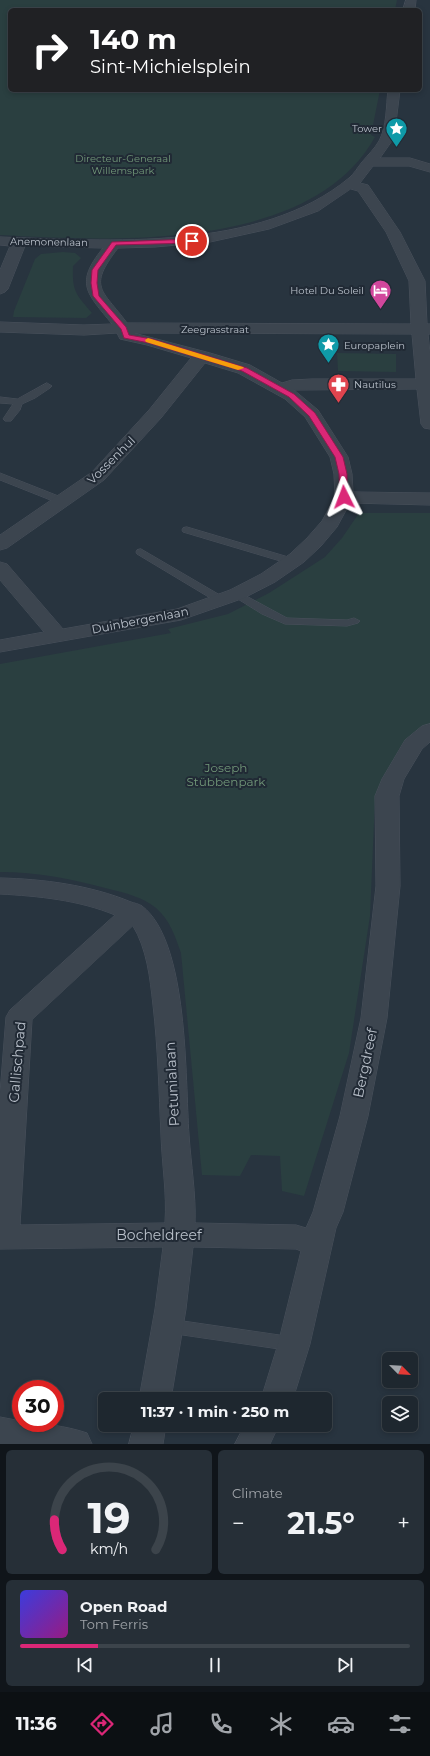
<!DOCTYPE html>
<html lang="en">
<head>
<meta charset="utf-8">
<style>
  body { margin:0; font-family:Montserrat,sans-serif; background:#262f37; color:#f1f3f6; height:100vh; display:flex; flex-direction:column; font-size:15px; white-space:nowrap }
  * { box-sizing:border-box; margin:0 }
  p { font-size:13px; color:#a1a5aa }
  .icon { flex:none; width:22px; height:22px; fill:none; stroke:currentColor; stroke-width:2; stroke-linecap:round; stroke-linejoin:round }
  .map { position:relative; height:1444px; overflow:hidden }
  .sheet { display:flex; flex-direction:column; gap:6px; padding:6px; background:#10151a; flex:1 }
  .sheet>* { flex:none }
  .banner { position:absolute; left:8px; top:8px; width:414px; height:84px; border-radius:6px; box-shadow:0 2px 6px #0003,0 0 0 1px #3c444b; background:#202124; color:#fff; overflow:hidden }
  .needle { width:26px; rotate:114deg }
  .fabs { position:absolute; left:382px; top:1352px; display:grid; gap:8px }
  .fabs a { display:grid; place-items:center; width:36px; height:36px; border-radius:6px; background:#1e272f; box-shadow:0 2px 6px #0003,0 0 0 1px #3c444b; font-size:20px }
  .speed { position:absolute; left:12px; top:1380px; display:flex; gap:8px; font-size:20px; font-weight:700; text-align:center }
  .speed>* { display:grid; place-content:center; width:52px; height:52px; border-radius:50%; background:#1e272f; box-shadow:0 2px 6px #0003,0 0 0 1px #3c444b; line-height:1 }
  .speed .limit { border:6px solid #d22; background:#fff; color:#111 }
  .pin { position:absolute; display:grid; place-items:center; width:34px; height:34px; color:#fff; margin:-17px; border:2px solid #fff; border-radius:50%; box-shadow:0 1px 4px #0007 }
  .me { position:absolute; width:44px; margin:-22px; rotate:357deg; stroke-linejoin:round; filter:drop-shadow(0 0 3px #0008) }
  .turn { display:flex; align-items:center; gap:14px; height:84px; padding:0 16px; font-size:18px }
  .turn .icon { width:52px; height:52px; stroke-width:2.5 }
  .turn b { display:block; font-size:28px; line-height:34px }
  .big { font-size:30px; font-weight:700; line-height:1.1 }
  .sheet .widget { flex:1; display:flex; flex-direction:column; justify-content:center; gap:6px; min-width:0; padding:0 14px; border-radius:6px; background:#262f37 }
  .sheet .dial { align-items:center; gap:0 }
  .dial svg { height:104px; overflow:visible; fill:none; stroke:#3c444b; stroke-width:7; stroke-linecap:round; text-anchor:middle }
  .dial text { fill:#f1f3f6; stroke:none }
  .song { display:flex; align-items:center; gap:12px }
  .cover { width:48px; height:48px; border-radius:6px; background:linear-gradient(135deg,hsl(240 70% 55%),hsl(310 70% 35%)) }
  .played { height:4px; border-radius:2px; background:linear-gradient(90deg,#db2777 20%,#3c444b 20%) }
  .keys { display:flex; justify-content:space-around; direction:ltr }
  .heat { display:flex; justify-content:space-between; align-items:center; font-size:22px; direction:ltr }
  .sheet .tiles { flex:1; display:grid; gap:6px; grid-template-columns:1fr 1fr }
  .widget:last-child { grid-column:span 2 }
  .trip { position:absolute; left:98px; top:1392px; width:234px; height:40px; border-radius:6px; background:#1e272f; box-shadow:0 2px 6px #0003,0 0 0 1px #3c444b; font-weight:700; line-height:40px; text-align:center }
  .tab-bar { display:flex; height:64px; justify-content:space-around; align-items:center; background:#0c1013; color:#a1a5aa }
  .tab-bar .icon { width:28px; height:28px }
  .tab-bar .on { color:#db2777 }
  .tab-bar b { font-size:18px; color:#f1f3f6 }
  .map>svg:first-child { display:block }
  .green { fill:#2a3f40 }
  .lines { fill:none; stroke-linecap:round; stroke-linejoin:round }
  .service-casing { stroke:#49515c; stroke-width:1 }
  .minor-casing { stroke:#49515c; stroke-width:1 }
  .service { fill:#3c454f; fill-rule:evenodd }
  .minor { fill:#3c454f; fill-rule:evenodd }
  .route { fill:#db2777; stroke:#8e194d }
  .slow { fill:#f59e0b }
  .labels { text-anchor:middle; dominant-baseline:central; stroke-width:4; stroke-linejoin:round; paint-order:stroke }
  .far-poi-label { font-size:10px; fill:#b9c0ca; stroke:#212a35; text-anchor:end }
  .far-park-label { font-size:10px; fill:#729879; stroke:#212a35 }
  .far-street-label { font-size:10px; fill:#b9c0ca; stroke:#212a35 }
  .street-label { font-size:12px; fill:#b9c0ca; stroke:#212a35 }
  .park-label { font-size:12px; fill:#729879; stroke:#212a35 }
  .near-street-label { font-size:14px; fill:#b9c0ca; stroke:#212a35 }
</style>
</head>
<body>
<div class="map">
<svg width="430" height="1444" viewBox="0 0 430 1444">
  <rect width="100%" height="100%" fill="#28343f"/>
  <path class="green" d="M0,0H397L395,10H10V90H380L371,135L375,137C311,252 112,241 0,235Z
    M63,252L75,253L81,258L73,266C72,292 76,294 92,313L86,318L13,317L14,311L35,259L41,254Z
    M337,353L396,354V372L338,371Z
    M359,513H430V725L412,734L401,746L383,780L375,799L370,916L349,1053L304,1196L282,1191L280,1156L251,1155L240,1176L202,1175L181,953C175,936 170,920 156,908C143,897 125,893 109,889C73,879 37,872 0,872V664L171,633L168,629L228,614L269,593L325,557L342,538Z"/>
  <g class="lines">
    <defs>
      <path id="service" d="M47,383L52,386L50,388L35,398L22,404L20,410L11,421H5L3,419L13,404L0,403V397L17,399Z
        M0,473L66,499L67,501L62,504L58,503L0,480Z
        M187,527L295,559L296,561L295,563H287L183,532L182,530L183,528Z
        M141,549L225,598L226,600L221,603L217,602L137,554L136,552L137,550Z
        M237,591L287,618L347,620L354,618L360,621L358,623L347,626L285,624L262,614L233,596L232,594Z
        M169,1319L293,1337L299,1339L302,1344L299,1349L293,1351L169,1333L163,1331L160,1326L163,1321Z"/>
      <path id="minor" d="M406,0H416L415,10H403Z
        M388,90H400L394,138L380,158H410L430,164V172L409,166H373L360,183L368,185L400,232L425,281L427,324H430V334H428L430,353V429L424,428L421,424L417,389L294,390L318,410L348,457L352,474L353,492L430,493V505L350,503L337,527L321,546L304,562L275,582L244,598L181,620L0,652V640L44,632L0,580V562L7,564L63,629L177,609L230,590L261,574L290,554L307,538L322,521L335,497L334,474L330,457L305,417L285,399L238,373L205,363L161,418L104,480L7,548L0,550V535L92,472L149,410L191,358L147,345L120,339L117,333L84,335L0,332V322L84,325L112,324C87,293 74,284 103,248L25,246L8,289L5,292L0,294V270L10,246L0,245V237C108,241 260,252 349,178C354,174 358,167 362,162C368,155 375,148 379,141C387,126 386,106 388,90ZM351,189L358,191L386,232L409,281L411,324L127,323C102,289 87,288 118,248L155,247L210,242L269,229L318,211ZM134,333L412,334L416,379H312L292,380L282,383L250,365L210,353Z
        M430,724V742L422,749L404,779L399,796L400,886L387,1018L368,1116L343,1212L336,1228L310,1344L293,1399H261L278,1344L301,1251L296,1249L193,1247L186,1309L171,1399H139L155,1309L163,1247L0,1249V1093L6,1017L10,1010L115,915C79,900 38,896 0,894V878C43,879 90,885 131,902C134,903 139,904 142,906C189,942 185,1079 189,1135C191,1165 196,1194 195,1223L296,1225L306,1228L313,1212L340,1116L361,1018L376,886L375,796L382,779L405,740L422,726ZM133,926C147,949 150,978 153,1005C158,1048 159,1092 161,1135C162,1165 167,1193 165,1223L20,1225L32,1020Z
        M0,1417L21,1421V1423C43,1423 66,1426 87,1433L92,1444H0Z
        M134,1425H166L163,1444H129Z
        M245,1425H279L270,1444H235Z"/>
    </defs>
    <use href="#service" class="service-casing"/>
    <use href="#minor" class="minor-casing"/>
    <use href="#service" class="service"/>
    <use href="#minor" class="minor"/>
  </g>
  <path class="route" d="M194,239V242L192,243L116,245L98,270L97,283L99,296L126,327L129,335L152,339L247,368L294,394L315,413L343,457L347,474V499H341L340,497L339,474L335,457L309,416L289,397L242,371L149,343L124,338L121,329L93,296L91,283L92,270L112,242Z"/>
  <path class="slow" d="M148,338L243,367L244,368L238,370L146,342L145,340Z"/>
  <defs>
    <symbol id="sight-pin" viewBox="-11 -11 22 30"><path d="M0 17L-7.5 6A9.5 9.5 0 1 1 7.5 6Z" fill="#0f9aa8" stroke="#212a35"/><path d="M0-6L1.8-2.2L6-1.7L2.9 1.2L3.7 5.4L0 3.3L-3.7 5.4L-2.9 1.2L-6-1.7L-1.8-2.2Z" fill="#fff"/></symbol>
    <symbol id="hotel-pin" viewBox="-11 -11 22 30"><path d="M0 17L-7.5 6A9.5 9.5 0 1 1 7.5 6Z" fill="#d1479c" stroke="#212a35"/><path d="M-6-4.5h1.5V1H6V5H4.5V3h-9V5H-6ZM-4 0a1.8 1.8 0 1 1 3.6 0ZM.5 0V-2.5h3Q6-2.5 6 0Z" fill="#fff"/></symbol>
    <symbol id="pharmacy-pin" viewBox="-11 -11 22 30"><path d="M0 17L-7.5 6A9.5 9.5 0 1 1 7.5 6Z" fill="#e0444e" stroke="#212a35"/><path d="M-2-6h4v4h4v4h-4v4h-4v-4h-4v-4h4Z" fill="#fff"/></symbol>
  </defs>
  <g fill-rule="evenodd">
    <use href="#sight-pin" x="384" y="116" width="25" height="34"/>
    <use href="#hotel-pin" x="368" y="278" width="25" height="34"/>
    <use href="#sight-pin" x="316" y="332" width="25" height="34"/>
    <use href="#pharmacy-pin" x="326" y="372" width="25" height="34"/>
  </g>
  <g class="labels">
    <g class="far-poi-label">
      <text x="382" y="128">Tower</text>
      <text x="364" y="290">Hotel Du Soleil</text>
      <text x="344" y="345" text-anchor="start">Europaplein</text>
      <text x="354" y="384" text-anchor="start">Nautilus</text>
    </g>
    <g class="far-park-label">
      <text x="123" y="158">Directeur-Generaal<tspan x="123" dy="12">Willemspark</tspan></text>
    </g>
    <g class="far-street-label">
      <text transform="translate(49 242) rotate(1)">Anemonenlaan</text>
      <text x="215" y="329">Zeegrasstraat</text>
    </g>
    <g class="street-label">
      <text transform="translate(111 460) rotate(-45)">Vossenhul</text>
      <text transform="translate(140 620) rotate(-11)">Duinbergenlaan</text>
    </g>
    <g class="park-label">
      <text x="226" y="767">Joseph<tspan x="226" dy="14">Stübbenpark</tspan></text>
    </g>
    <g class="near-street-label">
      <text transform="translate(17 1062) rotate(-85)">Gallischpad</text>
      <text transform="translate(365 1063) rotate(-78)">Bergdreef</text>
      <text transform="translate(172 1084) rotate(-93)">Petunialaan</text>
      <text x="159" y="1235">Bocheldreef</text>
    </g>
  </g>
</svg>
<div class="fabs">
<a><svg class="needle" viewBox="-14 -14 28 28"><path d="M0-13l5 13h-10z" fill="#e53935"/><path d="M0 13l5-13h-10z" fill="#a1a5aa"/></svg></a>
<a><svg class="icon" aria-label="layers" viewBox="0 0 24 24"><path d="M12 4l9 5-9 5-9-5zM3 14l9 5 9-5"/></svg></a>
</div>
<div class="speed"><div class="limit">30</div></div>
<div class="pin" style="left:192px;top:241px;background:#d93025"><svg class="icon" aria-label="arrive" viewBox="0 0 24 24"><path d="M6 21V4h12l-3 4 3 4H6"/></svg></div>
<svg class="me" style="left:344px;top:497px" viewBox="-20 -20 40 40"><path d="M0-17L14 15 0 8-14 15z" fill="#db2777" stroke="#fff" stroke-width="4"/></svg>
<div class="trip">11:37 · 1 min · 250 m</div>
<div class="banner">
<div class="turn"><svg class="icon" aria-label="right" viewBox="0 0 24 24"><path d="M7 20v-9h11M14 6l5 5-5 5"/></svg><div><b>140 m</b>Sint-Michielsplein</div></div>
</div>
</div>
<section class="sheet">
<div class="tiles">
<div class="widget dial"><svg viewBox="0 0 100 80">
<path d="M14 69A42 42 0 1 1 86 69"/>
<path d="M14 69A42 42 0 0 1 8 46" stroke="#db2777"/>
<text x="50" y="56" font-size="32" font-weight="700">19</text>
<text x="50" y="72" font-size="11">km/h</text>
</svg></div>
<div class="widget"><p>Climate</p>
<div class="heat"><a>−</a><b class="big">21.5°</b><a>+</a></div>
</div>
<div class="widget">
<div class="song"><i class="cover"></i><div><b>Open Road</b><p>Tom Ferris</p></div></div>
<div class="played"></div>
<div class="keys"><svg class="icon" aria-label="previous" viewBox="0 0 24 24"><path d="M18 5L8 12l10 7zM5 5v14"/></svg><svg class="icon" aria-label="pause" viewBox="0 0 24 24"><path d="M8 5v14M16 5v14"/></svg><svg class="icon" aria-label="next" viewBox="0 0 24 24"><path d="M6 5l10 7-10 7zM19 5v14"/></svg></div>
</div>
</div>
</section>
<nav class="tab-bar">
<b>11:36</b>
<svg class="icon on" aria-label="directions" viewBox="0 0 24 24"><path d="M12 3l9 9-9 9-9-9zM9 14v-3h6M13 9l2 2-2 2"/></svg>
<svg class="icon" aria-label="music" viewBox="0 0 24 24"><path d="M9 18V5l10-2v13"/><circle cx="6" cy="18" r="3"/><circle cx="16" cy="16" r="3"/></svg>
<svg class="icon" aria-label="phone" viewBox="0 0 24 24"><path d="M5 4h4l2 5-3 2q2 4 5 5l2-3 5 2v4C11 20 4 13 5 4z"/></svg>
<svg class="icon" aria-label="climate" viewBox="0 0 24 24"><path d="M12 3v18M4 7l16 10M4 17L20 7"/></svg>
<svg class="icon" aria-label="car" viewBox="0 0 24 24"><path d="M5 17H2v-5l4-1 3-4h7l3 4 3 1v5h-3M9 17h6M6 11h13"/><circle cx="7" cy="17" r="2"/><circle cx="17" cy="17" r="2"/></svg>
<svg class="icon" aria-label="filters" viewBox="0 0 24 24"><path d="M4 7h16M4 17h16"/><circle cx="9" cy="7" r="2"/><circle cx="15" cy="17" r="2"/></svg>
</nav>
</body>
</html>
